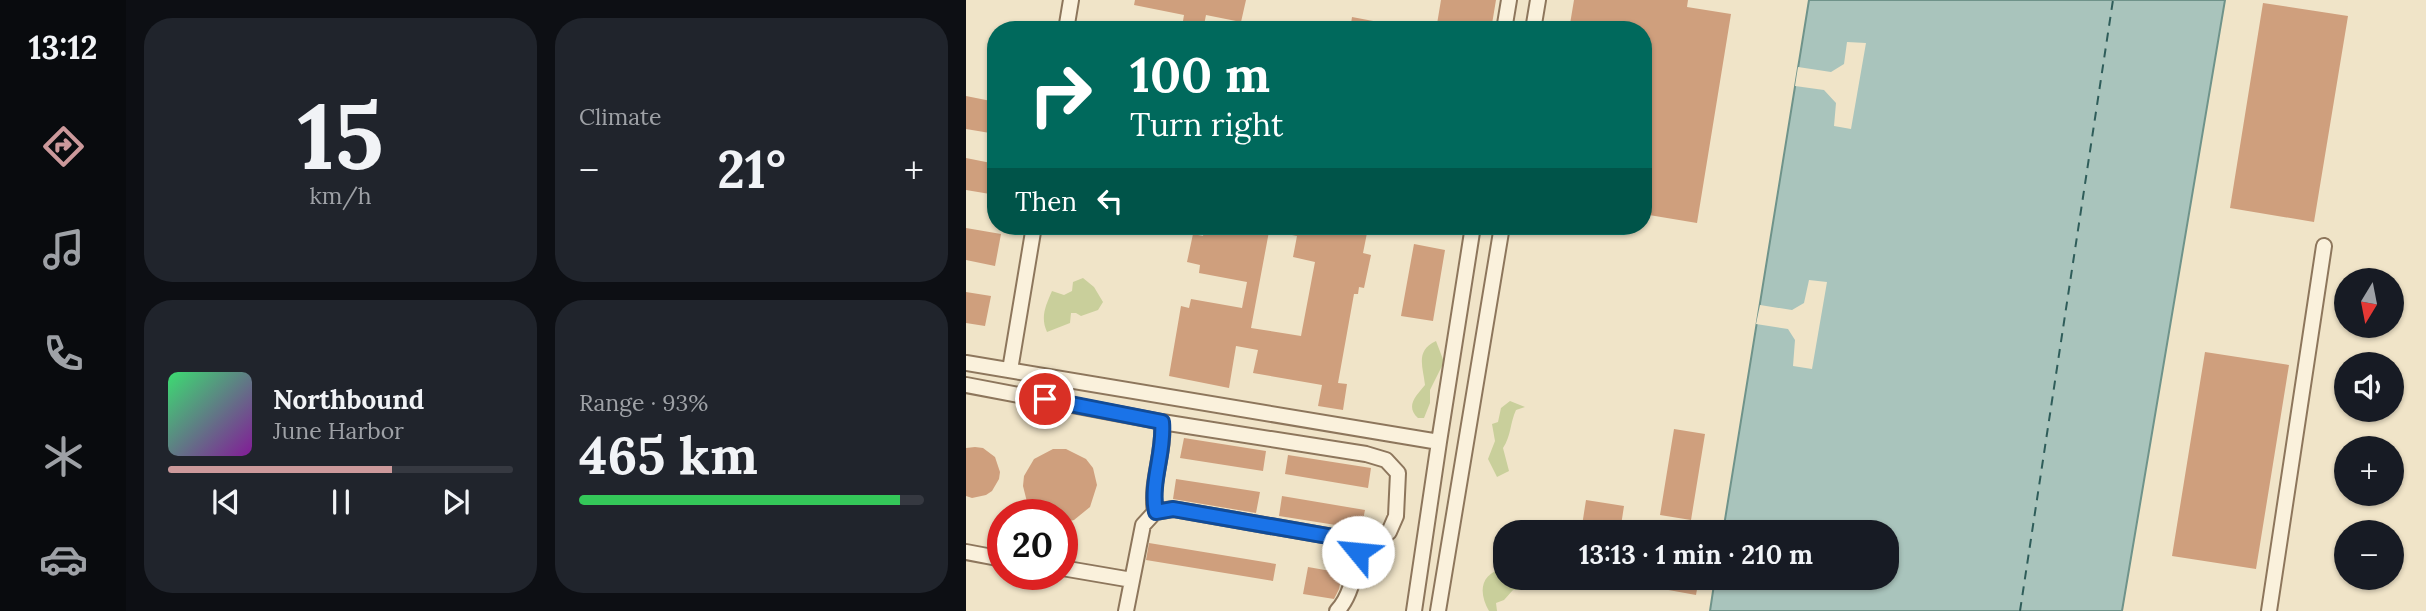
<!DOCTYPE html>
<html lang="en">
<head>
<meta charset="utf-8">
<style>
  body { margin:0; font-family:Lora,serif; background:#20242c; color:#f1f3f6; height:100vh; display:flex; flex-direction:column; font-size:26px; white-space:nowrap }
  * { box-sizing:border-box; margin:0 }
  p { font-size:23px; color:#9ea1a6 }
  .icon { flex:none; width:38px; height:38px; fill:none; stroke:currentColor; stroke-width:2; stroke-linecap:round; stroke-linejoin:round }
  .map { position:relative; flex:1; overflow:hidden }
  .side { display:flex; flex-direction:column; gap:18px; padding:18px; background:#0d0f14; width:840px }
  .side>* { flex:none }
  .guide { position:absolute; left:21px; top:21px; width:665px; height:214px; border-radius:28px; box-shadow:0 2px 5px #0004; background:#00695c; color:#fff; overflow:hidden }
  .needle { width:46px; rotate:190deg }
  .tools { position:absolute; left:1368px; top:268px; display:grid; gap:14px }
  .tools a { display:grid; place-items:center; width:70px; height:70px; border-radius:50%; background:#171b24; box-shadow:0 2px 5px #0004; font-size:35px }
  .speed { position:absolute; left:21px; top:499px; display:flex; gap:14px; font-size:35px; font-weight:700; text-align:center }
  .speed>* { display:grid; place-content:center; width:91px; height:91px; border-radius:50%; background:#171b24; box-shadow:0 2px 5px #0004; line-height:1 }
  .speed .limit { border:10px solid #d22; background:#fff; color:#111 }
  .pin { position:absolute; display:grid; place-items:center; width:60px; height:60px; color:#fff; margin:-30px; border:4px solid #fff; border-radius:50%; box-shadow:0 2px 7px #0007 }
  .me { position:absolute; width:77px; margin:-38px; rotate:298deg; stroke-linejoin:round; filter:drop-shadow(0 0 5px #0008) }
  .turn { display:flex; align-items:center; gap:24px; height:147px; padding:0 28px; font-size:32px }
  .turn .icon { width:91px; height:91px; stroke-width:2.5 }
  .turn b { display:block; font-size:49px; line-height:60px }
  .then { display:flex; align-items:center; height:66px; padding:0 28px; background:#0003; gap:14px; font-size:26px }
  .big { font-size:52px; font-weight:700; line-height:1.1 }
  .side .tile { flex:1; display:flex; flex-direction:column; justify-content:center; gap:10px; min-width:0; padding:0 24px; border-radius:28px; background:#20242c }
  .side .dial { align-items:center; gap:0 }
  .dial b { font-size:91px; line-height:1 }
  .song { display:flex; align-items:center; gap:21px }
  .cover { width:84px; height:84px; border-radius:10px; background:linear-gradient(135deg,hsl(140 70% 55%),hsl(290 70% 35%)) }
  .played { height:7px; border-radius:4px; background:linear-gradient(90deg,#cc999b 65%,#363941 65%) }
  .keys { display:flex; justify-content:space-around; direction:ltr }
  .heat { display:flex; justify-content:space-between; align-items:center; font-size:38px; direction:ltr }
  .charge { height:10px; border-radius:5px; background:linear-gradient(90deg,#34c759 93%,#363941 0) }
  .side .tiles { flex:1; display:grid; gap:18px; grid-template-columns:repeat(2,1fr) }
  .trip { position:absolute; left:527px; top:520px; width:406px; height:70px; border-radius:28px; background:#171b24; box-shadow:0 2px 5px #0004; font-weight:700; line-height:70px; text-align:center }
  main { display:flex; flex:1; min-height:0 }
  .dock { display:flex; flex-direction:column; width:126px; justify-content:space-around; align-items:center; background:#090b0e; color:#9ea1a6 }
  .dock .icon { width:49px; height:49px }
  .dock .current { color:#cc999b }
  .dock b { font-size:32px; color:#f1f3f6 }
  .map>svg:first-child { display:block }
  .green { fill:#c9cf9b }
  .water { fill:#a9c4bc; stroke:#6f938a; stroke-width:2 }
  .pier { fill:#f0e4c8 }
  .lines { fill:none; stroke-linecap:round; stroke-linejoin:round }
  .ferry { stroke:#2f5d5a; stroke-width:2; stroke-dasharray:9 7; stroke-linecap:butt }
  .building { fill:#cf9f7d }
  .minor-casing { stroke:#8d765c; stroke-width:18 }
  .minor { stroke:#faf1dc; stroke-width:14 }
  .route-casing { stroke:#114b97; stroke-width:18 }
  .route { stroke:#1a73e8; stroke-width:12 }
</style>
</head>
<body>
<main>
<nav class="dock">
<b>13:12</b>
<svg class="icon current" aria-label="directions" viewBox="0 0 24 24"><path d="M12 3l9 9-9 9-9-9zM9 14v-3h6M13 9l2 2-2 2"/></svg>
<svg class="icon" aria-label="music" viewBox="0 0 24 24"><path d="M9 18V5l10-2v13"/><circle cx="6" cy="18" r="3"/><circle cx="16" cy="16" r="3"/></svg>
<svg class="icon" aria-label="phone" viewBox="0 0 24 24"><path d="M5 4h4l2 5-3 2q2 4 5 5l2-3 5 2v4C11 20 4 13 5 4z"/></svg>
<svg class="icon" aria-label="climate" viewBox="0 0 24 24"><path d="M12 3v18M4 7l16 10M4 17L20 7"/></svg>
<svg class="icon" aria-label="car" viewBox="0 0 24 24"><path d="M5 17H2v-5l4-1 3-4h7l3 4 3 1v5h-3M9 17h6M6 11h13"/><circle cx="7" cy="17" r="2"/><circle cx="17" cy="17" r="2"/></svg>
</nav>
<section class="side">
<div class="tiles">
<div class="tile dial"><b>15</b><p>km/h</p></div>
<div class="tile"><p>Climate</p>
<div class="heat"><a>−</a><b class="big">21°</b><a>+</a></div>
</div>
<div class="tile">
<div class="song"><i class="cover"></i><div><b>Northbound</b><p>June Harbor</p></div></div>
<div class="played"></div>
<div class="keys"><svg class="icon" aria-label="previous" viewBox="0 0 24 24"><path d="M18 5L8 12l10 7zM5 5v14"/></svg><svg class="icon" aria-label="pause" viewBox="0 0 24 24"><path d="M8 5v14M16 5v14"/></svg><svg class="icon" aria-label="next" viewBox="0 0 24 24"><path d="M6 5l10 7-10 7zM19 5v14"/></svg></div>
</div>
<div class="tile"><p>Range · 93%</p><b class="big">465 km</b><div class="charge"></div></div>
</div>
</section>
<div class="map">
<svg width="1460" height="611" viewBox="0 0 1460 611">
  <rect width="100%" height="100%" fill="#f0e4c8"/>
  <path class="green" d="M117,278L128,287L137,302L132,310L115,316L110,313H105L104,323L81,332C74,317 80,305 86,291L98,295L106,291L107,282Z
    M470,341L478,362L464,390V403L458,418H452C439,406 450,396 459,385C457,366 449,351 470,341Z
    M544,401L559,407L550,410C544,423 545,436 537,448L543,471L531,477L522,459L529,441L526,424L532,422L535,408Z
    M539,568V578H550L558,590H547L538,600L530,603L531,611H523C512,592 514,573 539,568Z"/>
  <path class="water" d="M843,0H1259L1156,611H744L749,578H920V532H757Z"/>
  <path class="pier" d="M881,42L900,43L885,129L868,126L870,103L858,90L829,86L832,67L865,72L878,64Z
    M843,280L861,282L846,369L827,366L829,340L822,329L790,324L794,305L826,310L838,303Z"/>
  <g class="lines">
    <path class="ferry" d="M1054,611L1147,0"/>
  </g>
  <path class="building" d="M169,0H280L275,22L240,15L238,25L217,21L218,15L168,5Z
    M475,0H530L525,30H470Z
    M608,0H722L721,7L765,14L731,223L677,214V30H603Z
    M1297,3L1382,16L1348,222L1264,208Z
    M386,17L423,24L422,30H384Z
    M0,96L30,102V134L0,129Z
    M0,158L30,164V195L0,190Z
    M239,226H304L285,328L335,336L349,262L327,257L331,236L306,231L307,226H390L402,228L397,253L405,255L398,288L393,287L392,294H388L372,383L381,384L377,410L352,406L356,385L287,373L292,350L270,346L263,388L203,376L215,306L223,308L225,299L276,308L281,282L233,273L234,265L221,262L227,234L237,236Z
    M0,228L35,234L29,266L0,260Z
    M448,244L479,250L467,321L435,316Z
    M0,292L25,296L19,326L0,323Z
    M1239,352L1323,365L1290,569L1206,556Z
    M708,429L739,434L725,520L694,515Z
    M218,438L300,451L297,471L214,458Z
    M9,447L17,448L29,457L34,472L33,479L26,491L20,495L6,498L0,496V448Z
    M87,449H100L120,459L127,468L131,485L124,507L108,520L96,523V514H71L61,502L57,486L58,476L68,459Z
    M322,455L405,468L402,488L319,474Z
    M210,479L294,492L290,513L207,499Z
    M316,496L399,510L395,529L313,516Z
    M620,500L658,506L654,532H615Z
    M183,543L310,564L307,581L180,560Z
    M342,567L376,573L373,589L368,599L337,594Z
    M665,578H733L730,595L664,583Z"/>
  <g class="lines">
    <defs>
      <path id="minor" d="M100,30L105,0
        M538,30L543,0
        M567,30L572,0
        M0,363L473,442L507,226
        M44,370L68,226
        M0,385L196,422L400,454L420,460L432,473L430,516L423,532L392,552C388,573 386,595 371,611
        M189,512C184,482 199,452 196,422
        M0,552L37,559
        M96,568L166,580
        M160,611L177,525L189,512L207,509L379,539L392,552
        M448,611L473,442
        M472,611L536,226
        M1303,611L1358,246"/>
    </defs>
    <use href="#minor" class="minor-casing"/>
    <use href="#minor" class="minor"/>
  </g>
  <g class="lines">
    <defs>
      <path id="route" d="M79,399L196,422C199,452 184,482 190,512L207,509L379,539L392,552"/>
    </defs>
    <use href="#route" class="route-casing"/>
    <use href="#route" class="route"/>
  </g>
</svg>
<div class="tools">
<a><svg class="needle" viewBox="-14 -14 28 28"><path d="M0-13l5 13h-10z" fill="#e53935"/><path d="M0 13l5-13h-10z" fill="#9ea1a6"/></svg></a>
<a><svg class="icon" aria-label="sound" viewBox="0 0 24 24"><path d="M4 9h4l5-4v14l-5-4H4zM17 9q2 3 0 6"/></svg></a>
<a>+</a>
<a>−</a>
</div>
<div class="speed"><div class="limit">20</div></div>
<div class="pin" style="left:79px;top:399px;background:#d93025"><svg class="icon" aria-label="arrive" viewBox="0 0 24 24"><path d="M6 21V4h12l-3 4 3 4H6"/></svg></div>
<svg class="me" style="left:392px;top:552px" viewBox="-20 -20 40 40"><circle r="19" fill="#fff"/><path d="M0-13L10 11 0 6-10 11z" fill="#1a73e8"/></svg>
<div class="trip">13:13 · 1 min · 210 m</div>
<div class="guide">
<div class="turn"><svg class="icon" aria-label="right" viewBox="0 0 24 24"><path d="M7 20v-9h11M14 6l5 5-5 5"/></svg><div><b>100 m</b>Turn right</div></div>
<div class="then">Then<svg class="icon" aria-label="left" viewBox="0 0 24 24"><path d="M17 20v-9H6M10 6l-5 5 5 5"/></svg></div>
</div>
</div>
</main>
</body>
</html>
